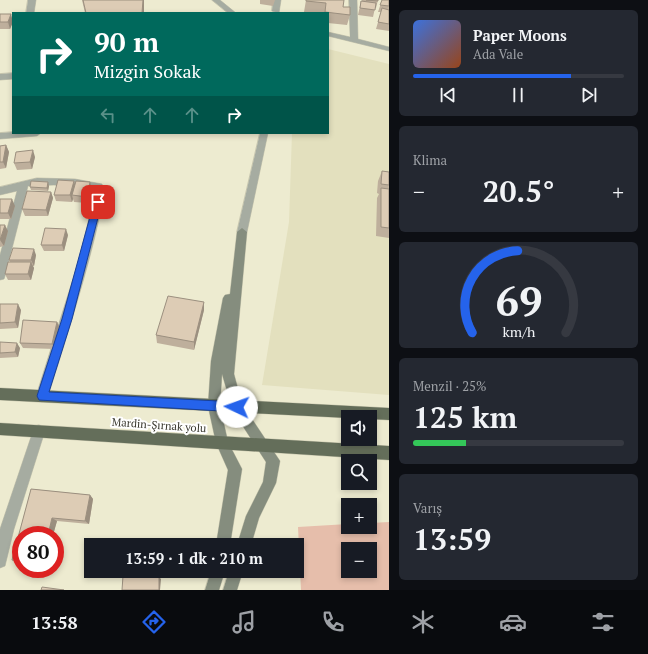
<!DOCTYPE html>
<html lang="tr">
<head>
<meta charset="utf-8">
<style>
  body { margin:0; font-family:"PT Serif",serif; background:#242831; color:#f1f3f6; height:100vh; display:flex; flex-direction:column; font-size:15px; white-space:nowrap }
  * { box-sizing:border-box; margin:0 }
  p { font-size:13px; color:#9ea1a6 }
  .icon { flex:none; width:22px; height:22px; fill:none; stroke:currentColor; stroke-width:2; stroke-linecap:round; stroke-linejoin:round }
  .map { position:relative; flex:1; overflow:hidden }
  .sheet { display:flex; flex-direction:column; gap:10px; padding:10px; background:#0d0f14; width:259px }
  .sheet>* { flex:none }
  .hud { position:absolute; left:12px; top:12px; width:317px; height:122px; border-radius:0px; box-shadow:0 2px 6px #0003; background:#00695c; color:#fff; overflow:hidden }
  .tools { position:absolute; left:341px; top:410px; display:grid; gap:8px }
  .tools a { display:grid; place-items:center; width:36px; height:36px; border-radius:0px; background:#171b24; box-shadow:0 2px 6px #0003; font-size:20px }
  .speed { position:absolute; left:12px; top:526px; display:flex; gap:8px; font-size:20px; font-weight:700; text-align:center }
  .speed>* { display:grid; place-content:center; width:52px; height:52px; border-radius:50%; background:#171b24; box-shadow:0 2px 6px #0003; line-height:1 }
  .speed .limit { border:6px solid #d22; background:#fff; color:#111 }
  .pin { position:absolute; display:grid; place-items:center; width:34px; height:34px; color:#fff; margin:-17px; border-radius:8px; box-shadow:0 2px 6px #0006 }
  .me { position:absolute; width:44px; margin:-22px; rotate:273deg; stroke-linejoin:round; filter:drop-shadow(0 0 3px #0008) }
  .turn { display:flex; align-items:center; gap:14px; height:84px; padding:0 16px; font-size:18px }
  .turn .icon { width:52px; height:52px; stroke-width:2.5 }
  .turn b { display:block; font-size:28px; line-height:34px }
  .lanes { display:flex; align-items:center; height:38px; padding:0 16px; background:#0003; justify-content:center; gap:20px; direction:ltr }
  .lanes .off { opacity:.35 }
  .big { font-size:30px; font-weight:800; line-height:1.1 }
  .sheet .widget { flex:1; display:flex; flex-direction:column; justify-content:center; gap:6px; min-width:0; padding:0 14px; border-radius:6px; background:#242831 }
  .sheet .dial { align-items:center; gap:0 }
  .dial svg { height:104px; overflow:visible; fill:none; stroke:#363941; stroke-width:7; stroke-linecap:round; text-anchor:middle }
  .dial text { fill:#f1f3f6; stroke:none }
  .song { display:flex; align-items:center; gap:12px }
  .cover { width:48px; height:48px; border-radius:6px; background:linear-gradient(135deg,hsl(220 70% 55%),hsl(20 70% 35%)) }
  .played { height:4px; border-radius:2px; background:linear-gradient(90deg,#2563eb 75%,#363941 75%) }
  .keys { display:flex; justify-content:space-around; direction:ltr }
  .heat { display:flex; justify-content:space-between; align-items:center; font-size:22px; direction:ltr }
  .charge { height:6px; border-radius:3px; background:linear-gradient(90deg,#34c759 25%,#363941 0) }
  .trip { position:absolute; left:84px; top:538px; width:220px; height:40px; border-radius:0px; background:#171b24; box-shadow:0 2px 6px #0003; font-weight:800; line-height:40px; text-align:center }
  .dock { display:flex; height:64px; justify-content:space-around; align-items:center; background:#090b0e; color:#9ea1a6 }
  .dock .icon { width:28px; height:28px }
  .dock .current { color:#2563eb }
  .dock b { font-size:18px; color:#f1f3f6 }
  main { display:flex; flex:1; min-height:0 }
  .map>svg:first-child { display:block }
  .built { fill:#e3e0be }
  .green { fill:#e6beab; fill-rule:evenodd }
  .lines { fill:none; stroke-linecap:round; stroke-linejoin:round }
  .minor-casing { stroke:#c9c7af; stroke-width:1 }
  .tertiary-casing { stroke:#c9c7af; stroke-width:1 }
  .secondary-casing { stroke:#c9c7af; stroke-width:1 }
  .trunk-casing { stroke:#c9c7af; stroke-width:1 }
  .minor { fill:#a6aca1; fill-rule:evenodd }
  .tertiary { fill:#a6aca1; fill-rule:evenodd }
  .secondary { fill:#858d7e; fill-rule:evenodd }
  .trunk { fill:#646e5a; fill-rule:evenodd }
  .wall { fill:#beaf9c }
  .shaded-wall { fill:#9b8f7f }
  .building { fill:#ddccb5; stroke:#9b8f7f }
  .route { fill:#2563eb; stroke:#184099 }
  .labels { text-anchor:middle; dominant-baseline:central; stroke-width:4; stroke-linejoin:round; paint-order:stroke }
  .street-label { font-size:11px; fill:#38372d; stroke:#fff }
</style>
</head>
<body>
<main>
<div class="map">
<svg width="389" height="590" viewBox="0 0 389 590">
  <rect width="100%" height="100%" fill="#edebd0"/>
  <path class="built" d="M328,49L389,64V395L262,385L289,222L292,133H328Z"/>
  <path class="green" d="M389,522V590H301L298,527L348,524V527H370V523ZM348,549H370V571H348Z"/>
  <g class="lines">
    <defs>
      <path id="minor" d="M28,0H36L34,13H26Z
        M273,0H281L279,13L272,11Z
        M349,0H357L358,39L389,47V51L328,36V32L350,37Z
        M13,73V79L0,80V74Z
        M13,132V133H41L37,136L0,139V133Z
        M37,178L75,179L102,184C111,201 57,368 48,396L46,400L42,402L38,400L36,396L78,263L93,202L94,189L54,185L28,186L5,276L4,279L0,280V255L17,191L0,195V187Z
        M39,425L44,427L45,431L14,529L5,566L0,568V529L33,431L34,427Z"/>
      <path id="tertiary" d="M212,0H220L236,13H228Z
        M260,133H268L247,232L242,236L237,232Z"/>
      <path id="secondary" d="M242,228L247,232L234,374L242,404L280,461L276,483L259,518L251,545H237L246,516L263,482L266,462L233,411L222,374L220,406L228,442L242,469L230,545H216L228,470L216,443L208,406L211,361L223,298L225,295L230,294L237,232Z
        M211,571H225L219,590H205Z
        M229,571H243L237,590H223Z"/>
      <path id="trunk" d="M0,388L389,408V420L370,419V417L348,418L0,400Z
        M0,423L389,446V460L0,435Z"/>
    </defs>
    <use href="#minor" class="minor-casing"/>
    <use href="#tertiary" class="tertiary-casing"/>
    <use href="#secondary" class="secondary-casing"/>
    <use href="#trunk" class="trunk-casing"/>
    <use href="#minor" class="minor"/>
    <use href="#tertiary" class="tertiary"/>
    <use href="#secondary" class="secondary"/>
    <use href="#trunk" class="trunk"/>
  </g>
  <path class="wall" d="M82,0H144V13H85Z
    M260,0H275L273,6L260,4Z
    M306,0H344L343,7L350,15L347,25L328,23V13H318L304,12Z
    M362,0H378L376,8H375L373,17L358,15L361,1H362Z
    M382,0H389V31L376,29L381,12H378Z
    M0,14L13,21L10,29H0Z
    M6,145L9,152L6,168L0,169V146Z
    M35,157L32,169L17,170L14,163Z
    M382,171L389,172V238L376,236L377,198L379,194L377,193L378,181Z
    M74,181L75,184L92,189L88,203L74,202L73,199L72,202L56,201L54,195Z
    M49,186L48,191L31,190L30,187Z
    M51,192L53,198L48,216H25L22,209Z
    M0,199L15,206L11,219H0Z
    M0,225L8,231L4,246L0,247Z
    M68,235L64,251H44L41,245Z
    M36,255L34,266H33L34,268L31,280H8L5,274L10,262L9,260Z
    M204,302V310L194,350L157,343L156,335Z
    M0,304L21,310L18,328L0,329Z
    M57,322L60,328L55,349L23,348L20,343Z
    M0,342L20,348L18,357L0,358Z
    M31,489L90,495L93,499L89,524L57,521L53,535H21V563L12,560Z"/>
  <path class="shaded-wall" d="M143,0H144V13H142Z
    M11,14L13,22L10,29L8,22Z
    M6,145L9,152L6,168L3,162Z
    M33,150L35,157L32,169L30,162Z
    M74,181L76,188L72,195L73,199L72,202L70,195Z
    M48,182L49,186L48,191L47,188Z
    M90,182L92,189L88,203L87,197Z
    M51,192L53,198L48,216L46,210Z
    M12,199L15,206L11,219L8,213Z
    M5,225L8,231L4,246L0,240Z
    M66,229L68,235L64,251L62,245Z
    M34,249L36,255L34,266L31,260Z
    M31,262L34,268L31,280L28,274Z
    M204,302V310L194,350V342Z
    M18,304L21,310L18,328L15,322Z
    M57,322L60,328L55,349L52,344Z
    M17,343L20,348L18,357L15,352Z
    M90,495L93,499L89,524L85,521Z
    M52,518L57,521L53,535H48Z
    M159,577L161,579L160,590H159Z"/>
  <path class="building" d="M83,0H143L142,13H86Z
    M306,0H344L343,7H350V15L325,12L326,3L306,1Z
    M366,0H378V1Z
    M382,0H389V6L380,5Z
    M361,1L376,3L375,10L360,8Z
    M382,8L389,10V24L378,22Z
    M0,14H11L8,22H0Z
    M6,145L3,162H0V146Z
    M33,150L30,162L14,163L16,152Z
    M382,171L389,172V185L381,184Z
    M58,180L74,181L70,195H54Z
    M31,181L48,182L47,188L30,187Z
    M76,181L90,182L87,197L72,195Z
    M381,188L389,189V228L381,227Z
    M27,191L51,192L46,210L22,209Z
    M0,199H12L8,213H0Z
    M0,225H5L0,240Z
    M45,228L66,229L62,245H41Z
    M13,248L34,249L31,260H9Z
    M8,262H31L28,274H5Z
    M168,296L204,302L194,342L156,335Z
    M0,304H18L15,322L0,323Z
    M23,320L57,322L52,344L20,343Z
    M0,342L17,343L15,352L0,353Z
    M31,489L90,495L85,521L52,518L48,535H21V561L12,560Z
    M123,576L159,577V590H122Z
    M42,587L64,590H41Z"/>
  <path class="route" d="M98,199L102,202L72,319L49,392L237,402L240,404L242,407L240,411L237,412L39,400L37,396L62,319L94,202Z"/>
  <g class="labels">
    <g class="street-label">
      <text transform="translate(159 425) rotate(4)">Mardin-Şırnak yolu</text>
    </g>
  </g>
</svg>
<div class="tools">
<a><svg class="icon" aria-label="sound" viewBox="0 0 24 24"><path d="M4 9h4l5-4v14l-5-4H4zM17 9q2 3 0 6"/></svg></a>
<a><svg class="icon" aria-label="search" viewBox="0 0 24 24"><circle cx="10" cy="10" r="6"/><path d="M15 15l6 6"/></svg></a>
<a>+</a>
<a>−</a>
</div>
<div class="speed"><div class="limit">80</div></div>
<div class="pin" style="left:98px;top:202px;background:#d93025"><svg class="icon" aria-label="arrive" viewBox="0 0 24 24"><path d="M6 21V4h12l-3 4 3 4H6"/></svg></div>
<svg class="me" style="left:237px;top:407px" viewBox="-20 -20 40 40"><circle r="19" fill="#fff"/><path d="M0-13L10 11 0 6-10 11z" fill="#2563eb"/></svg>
<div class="trip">13:59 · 1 dk · 210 m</div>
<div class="hud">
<div class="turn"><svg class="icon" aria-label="right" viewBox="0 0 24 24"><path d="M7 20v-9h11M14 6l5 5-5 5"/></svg><div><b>90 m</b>Mizgin Sokak</div></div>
<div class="lanes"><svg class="icon off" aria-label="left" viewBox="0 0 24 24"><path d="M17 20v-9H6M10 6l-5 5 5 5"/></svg><svg class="icon off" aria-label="ahead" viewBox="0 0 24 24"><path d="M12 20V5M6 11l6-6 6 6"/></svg><svg class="icon off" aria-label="ahead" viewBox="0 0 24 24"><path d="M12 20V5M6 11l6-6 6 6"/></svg><svg class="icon" aria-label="right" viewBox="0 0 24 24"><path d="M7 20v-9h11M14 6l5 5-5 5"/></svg></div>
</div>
</div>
<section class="sheet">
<div class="widget">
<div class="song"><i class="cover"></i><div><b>Paper Moons</b><p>Ada Vale</p></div></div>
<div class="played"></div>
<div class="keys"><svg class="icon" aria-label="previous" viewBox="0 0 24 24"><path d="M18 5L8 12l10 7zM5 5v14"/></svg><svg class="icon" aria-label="pause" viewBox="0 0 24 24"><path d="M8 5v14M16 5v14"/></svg><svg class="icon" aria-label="next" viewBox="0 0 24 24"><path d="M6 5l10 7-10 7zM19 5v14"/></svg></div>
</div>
<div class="widget"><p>Klima</p>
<div class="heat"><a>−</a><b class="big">20.5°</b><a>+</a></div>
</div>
<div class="widget dial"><svg viewBox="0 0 100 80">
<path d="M14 69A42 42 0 1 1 86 69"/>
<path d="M14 69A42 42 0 0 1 49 6" stroke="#2563eb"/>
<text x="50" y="56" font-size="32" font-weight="700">69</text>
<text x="50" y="72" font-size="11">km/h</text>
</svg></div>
<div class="widget"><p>Menzil · 25%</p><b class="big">125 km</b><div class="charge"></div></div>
<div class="widget"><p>Varış</p><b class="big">13:59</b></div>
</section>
</main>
<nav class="dock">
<b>13:58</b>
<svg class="icon current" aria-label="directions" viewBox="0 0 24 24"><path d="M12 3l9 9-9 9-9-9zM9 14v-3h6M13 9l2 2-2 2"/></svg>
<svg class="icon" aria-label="music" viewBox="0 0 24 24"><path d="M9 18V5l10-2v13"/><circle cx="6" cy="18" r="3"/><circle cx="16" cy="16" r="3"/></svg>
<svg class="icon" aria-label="phone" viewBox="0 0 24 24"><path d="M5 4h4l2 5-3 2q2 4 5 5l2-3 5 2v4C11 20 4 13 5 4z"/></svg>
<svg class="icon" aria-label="climate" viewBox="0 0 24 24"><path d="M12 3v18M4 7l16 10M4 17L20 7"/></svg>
<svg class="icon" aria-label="car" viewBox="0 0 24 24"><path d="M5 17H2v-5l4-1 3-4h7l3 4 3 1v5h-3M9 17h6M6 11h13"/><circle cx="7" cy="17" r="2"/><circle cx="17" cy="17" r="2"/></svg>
<svg class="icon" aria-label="filters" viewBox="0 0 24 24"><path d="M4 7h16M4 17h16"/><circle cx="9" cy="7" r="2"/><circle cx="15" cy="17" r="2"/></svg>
</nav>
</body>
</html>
